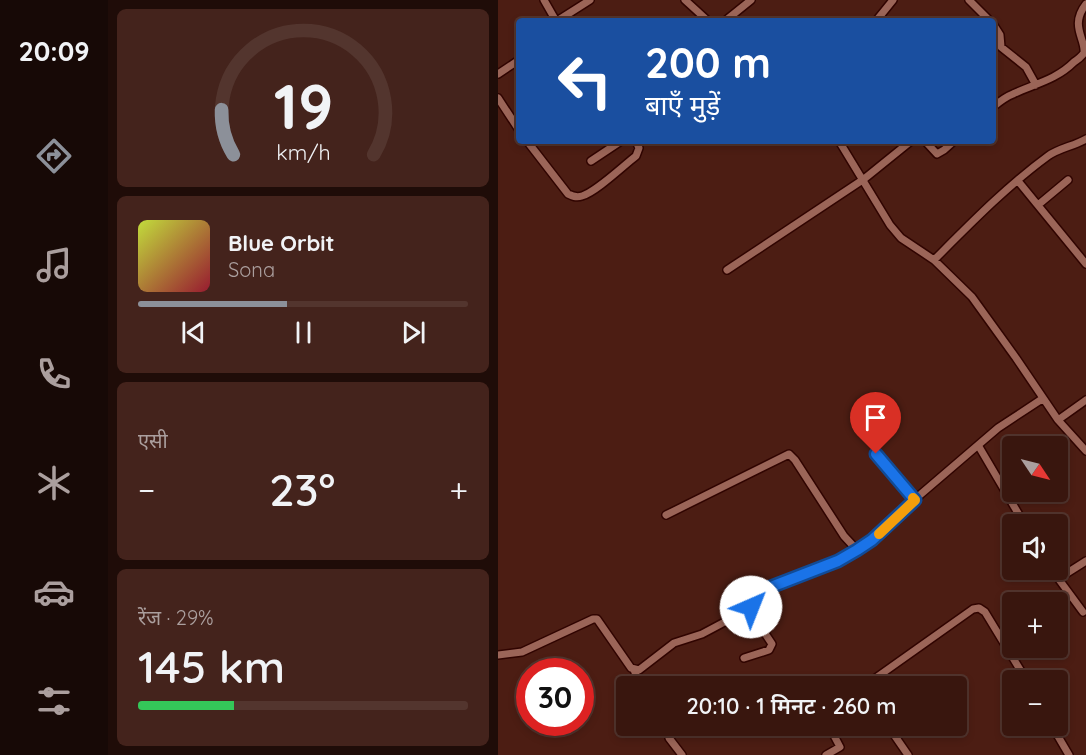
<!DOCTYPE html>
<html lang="hi">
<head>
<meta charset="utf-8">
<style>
  body { margin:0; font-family:Quicksand,"Noto Sans Devanagari",sans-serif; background:#44231c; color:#f1f3f6; height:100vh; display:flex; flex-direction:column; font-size:22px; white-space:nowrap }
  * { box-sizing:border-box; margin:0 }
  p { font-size:20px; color:#ab9f9e }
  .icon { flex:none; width:33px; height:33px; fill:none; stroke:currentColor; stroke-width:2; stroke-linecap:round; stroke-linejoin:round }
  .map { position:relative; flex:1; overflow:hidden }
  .panel { display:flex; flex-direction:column; gap:9px; padding:9px; background:#1f0c08; width:390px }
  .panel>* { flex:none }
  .hud { position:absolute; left:18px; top:18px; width:480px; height:126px; border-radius:6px; box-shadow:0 3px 9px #0003,0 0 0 2px #53352e; background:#1a4fa0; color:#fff; overflow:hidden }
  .needle { width:39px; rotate:125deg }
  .buttons { position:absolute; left:504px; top:436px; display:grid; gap:12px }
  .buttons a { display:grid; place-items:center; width:66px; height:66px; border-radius:6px; background:#39160e; box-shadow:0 3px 9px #0003,0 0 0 2px #53352e; font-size:30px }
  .speed { position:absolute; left:18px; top:658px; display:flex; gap:12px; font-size:30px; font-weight:700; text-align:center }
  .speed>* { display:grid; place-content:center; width:78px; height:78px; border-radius:50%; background:#39160e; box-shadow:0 3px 9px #0003,0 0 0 2px #53352e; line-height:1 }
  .speed .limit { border:9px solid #d22; background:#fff; color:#111 }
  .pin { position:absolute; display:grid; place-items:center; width:51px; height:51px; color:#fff; margin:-62px -26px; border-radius:50% 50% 50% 0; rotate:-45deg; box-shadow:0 0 6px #0007 }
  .pin .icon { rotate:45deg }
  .me { position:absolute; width:66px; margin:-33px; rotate:44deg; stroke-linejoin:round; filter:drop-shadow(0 0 4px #0008) }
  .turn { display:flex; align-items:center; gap:21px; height:126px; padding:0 30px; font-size:27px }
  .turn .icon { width:78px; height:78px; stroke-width:2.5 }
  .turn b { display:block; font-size:42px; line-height:51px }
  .big { font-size:45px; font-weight:600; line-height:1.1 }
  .panel .tile { flex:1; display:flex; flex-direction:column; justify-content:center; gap:9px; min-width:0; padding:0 21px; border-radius:9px; background:#44231c }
  .panel .dial { align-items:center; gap:0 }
  .dial svg { height:156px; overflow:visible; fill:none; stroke:#53352e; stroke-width:7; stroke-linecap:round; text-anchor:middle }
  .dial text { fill:#f1f3f6; stroke:none }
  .song { display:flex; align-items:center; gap:18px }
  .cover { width:72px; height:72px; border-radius:9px; background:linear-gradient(135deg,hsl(70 70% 55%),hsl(350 70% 35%)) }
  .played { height:6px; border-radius:3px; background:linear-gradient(90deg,#8c9099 45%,#53352e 45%) }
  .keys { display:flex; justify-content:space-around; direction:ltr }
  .heat { display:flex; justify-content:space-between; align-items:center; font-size:33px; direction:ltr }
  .charge { height:9px; border-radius:4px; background:linear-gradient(90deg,#34c759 29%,#53352e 0) }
  .trip { position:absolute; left:118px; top:676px; width:351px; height:60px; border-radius:6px; background:#39160e; box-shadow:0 3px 9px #0003,0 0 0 2px #53352e; font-weight:600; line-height:60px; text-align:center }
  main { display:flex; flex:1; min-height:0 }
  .menu { display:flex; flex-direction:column; width:108px; justify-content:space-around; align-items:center; background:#170906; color:#ab9f9e }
  .menu .icon { width:42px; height:42px }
  .menu .current { color:#8c9099 }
  .menu b { font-size:27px; color:#f1f3f6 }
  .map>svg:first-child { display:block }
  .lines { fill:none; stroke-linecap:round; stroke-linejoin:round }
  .minor-casing { stroke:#300400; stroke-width:10 }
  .minor { stroke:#9b6558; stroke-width:7 }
  .route-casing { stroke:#114b97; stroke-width:15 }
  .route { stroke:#1a73e8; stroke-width:10 }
  .slow { stroke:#f59e0b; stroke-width:10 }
</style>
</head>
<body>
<main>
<nav class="menu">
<b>20:09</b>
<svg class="icon current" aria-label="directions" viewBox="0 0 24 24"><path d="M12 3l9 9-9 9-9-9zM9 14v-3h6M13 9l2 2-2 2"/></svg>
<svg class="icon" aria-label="music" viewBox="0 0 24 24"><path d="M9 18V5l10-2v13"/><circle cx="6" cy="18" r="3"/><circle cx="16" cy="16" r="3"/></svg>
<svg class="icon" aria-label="phone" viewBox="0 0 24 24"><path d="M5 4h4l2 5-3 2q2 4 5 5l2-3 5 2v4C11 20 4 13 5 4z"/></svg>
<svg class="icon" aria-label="climate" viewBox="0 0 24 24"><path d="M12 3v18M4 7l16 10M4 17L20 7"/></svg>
<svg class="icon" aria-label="car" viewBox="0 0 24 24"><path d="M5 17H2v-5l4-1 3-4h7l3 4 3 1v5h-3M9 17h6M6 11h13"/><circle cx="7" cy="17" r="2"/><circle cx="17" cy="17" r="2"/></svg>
<svg class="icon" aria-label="filters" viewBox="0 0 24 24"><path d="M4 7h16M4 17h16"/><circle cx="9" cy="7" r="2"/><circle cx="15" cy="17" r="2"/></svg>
</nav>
<section class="panel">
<div class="tile dial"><svg viewBox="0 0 100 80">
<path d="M14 69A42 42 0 1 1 86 69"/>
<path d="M14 69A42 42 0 0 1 8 46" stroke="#8c9099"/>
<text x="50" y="56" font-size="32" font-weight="700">19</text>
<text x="50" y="72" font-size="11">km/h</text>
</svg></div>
<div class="tile">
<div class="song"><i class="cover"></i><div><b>Blue Orbit</b><p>Sona</p></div></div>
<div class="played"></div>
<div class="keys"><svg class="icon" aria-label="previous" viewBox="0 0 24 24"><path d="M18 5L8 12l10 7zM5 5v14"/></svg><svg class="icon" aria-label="pause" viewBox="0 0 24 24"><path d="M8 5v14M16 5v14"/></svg><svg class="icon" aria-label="next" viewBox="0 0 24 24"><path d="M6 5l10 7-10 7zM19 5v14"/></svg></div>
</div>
<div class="tile"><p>एसी</p>
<div class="heat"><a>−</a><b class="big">23°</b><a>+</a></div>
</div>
<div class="tile"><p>रेंज · 29%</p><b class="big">145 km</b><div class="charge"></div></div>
</section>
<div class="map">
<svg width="588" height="755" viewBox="0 0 588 755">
  <rect width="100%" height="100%" fill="#4c1d13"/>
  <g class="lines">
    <defs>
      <path id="minor" d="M46,0L58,21
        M187,0L210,21
        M471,0L492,21
        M59,21L92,0
        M227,21L253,0
        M378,21L395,0
        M495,24L502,35L503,47L528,67L538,85
        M0,74L21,60
        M0,98L21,130
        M495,107C501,102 507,97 515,94C536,84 558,80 576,62C579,60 584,56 586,53C588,39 571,26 588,4
        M29,141L70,194C74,196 78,198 84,196C98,192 125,166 138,156L141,148L138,141
        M341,141L392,225L403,238L436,260L474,297L518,358L560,420L588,451
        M427,141L439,154L446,150L456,141
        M93,161L123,141
        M520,181L588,264
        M540,205L570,180
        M436,260C472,224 509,186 550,156C561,148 576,146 588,139
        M229,270L366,179L413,141
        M560,420L588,400
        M480,445L527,525
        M378,454L417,500
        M168,515L291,454L297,460L346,536L359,550
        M554,570L585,612
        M558,577L566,575L588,561
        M0,655L24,652L95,619H99L133,668L141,670L176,643L204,634L251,609L265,589L340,561L374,540L423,494L500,428L544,399
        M246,658L271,650L274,644L251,609
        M136,670L143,687
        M365,687L475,609L481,608L487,612L529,681
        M169,726L171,738L184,755
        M390,726L410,755
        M554,726L571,755
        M328,755L342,747L331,726"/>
    </defs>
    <use href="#minor" class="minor-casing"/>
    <use href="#minor" class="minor"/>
  </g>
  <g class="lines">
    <defs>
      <path id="route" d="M253,607L265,590L340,561L359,550L374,540L417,500L378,454"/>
    </defs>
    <use href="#route" class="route-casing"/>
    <use href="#route" class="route"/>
    <path class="slow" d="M381,534L417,500L415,498"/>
  </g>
</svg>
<div class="buttons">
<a><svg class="needle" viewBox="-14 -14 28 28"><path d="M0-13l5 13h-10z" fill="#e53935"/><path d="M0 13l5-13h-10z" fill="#ab9f9e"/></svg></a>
<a><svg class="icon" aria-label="sound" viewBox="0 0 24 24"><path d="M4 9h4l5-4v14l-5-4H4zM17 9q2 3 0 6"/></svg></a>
<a>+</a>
<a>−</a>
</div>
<div class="speed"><div class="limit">30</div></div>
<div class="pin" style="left:378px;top:454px;background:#d93025"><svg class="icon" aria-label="arrive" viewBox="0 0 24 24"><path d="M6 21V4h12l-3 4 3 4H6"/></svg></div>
<svg class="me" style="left:253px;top:607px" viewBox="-20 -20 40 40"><circle r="19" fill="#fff"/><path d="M0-13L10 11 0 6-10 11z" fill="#1a73e8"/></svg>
<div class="trip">20:10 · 1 मिनट · 260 m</div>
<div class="hud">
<div class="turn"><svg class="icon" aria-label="left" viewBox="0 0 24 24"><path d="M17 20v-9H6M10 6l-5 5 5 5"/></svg><div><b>200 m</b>बाएँ मुड़ें</div></div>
</div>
</div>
</main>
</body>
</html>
